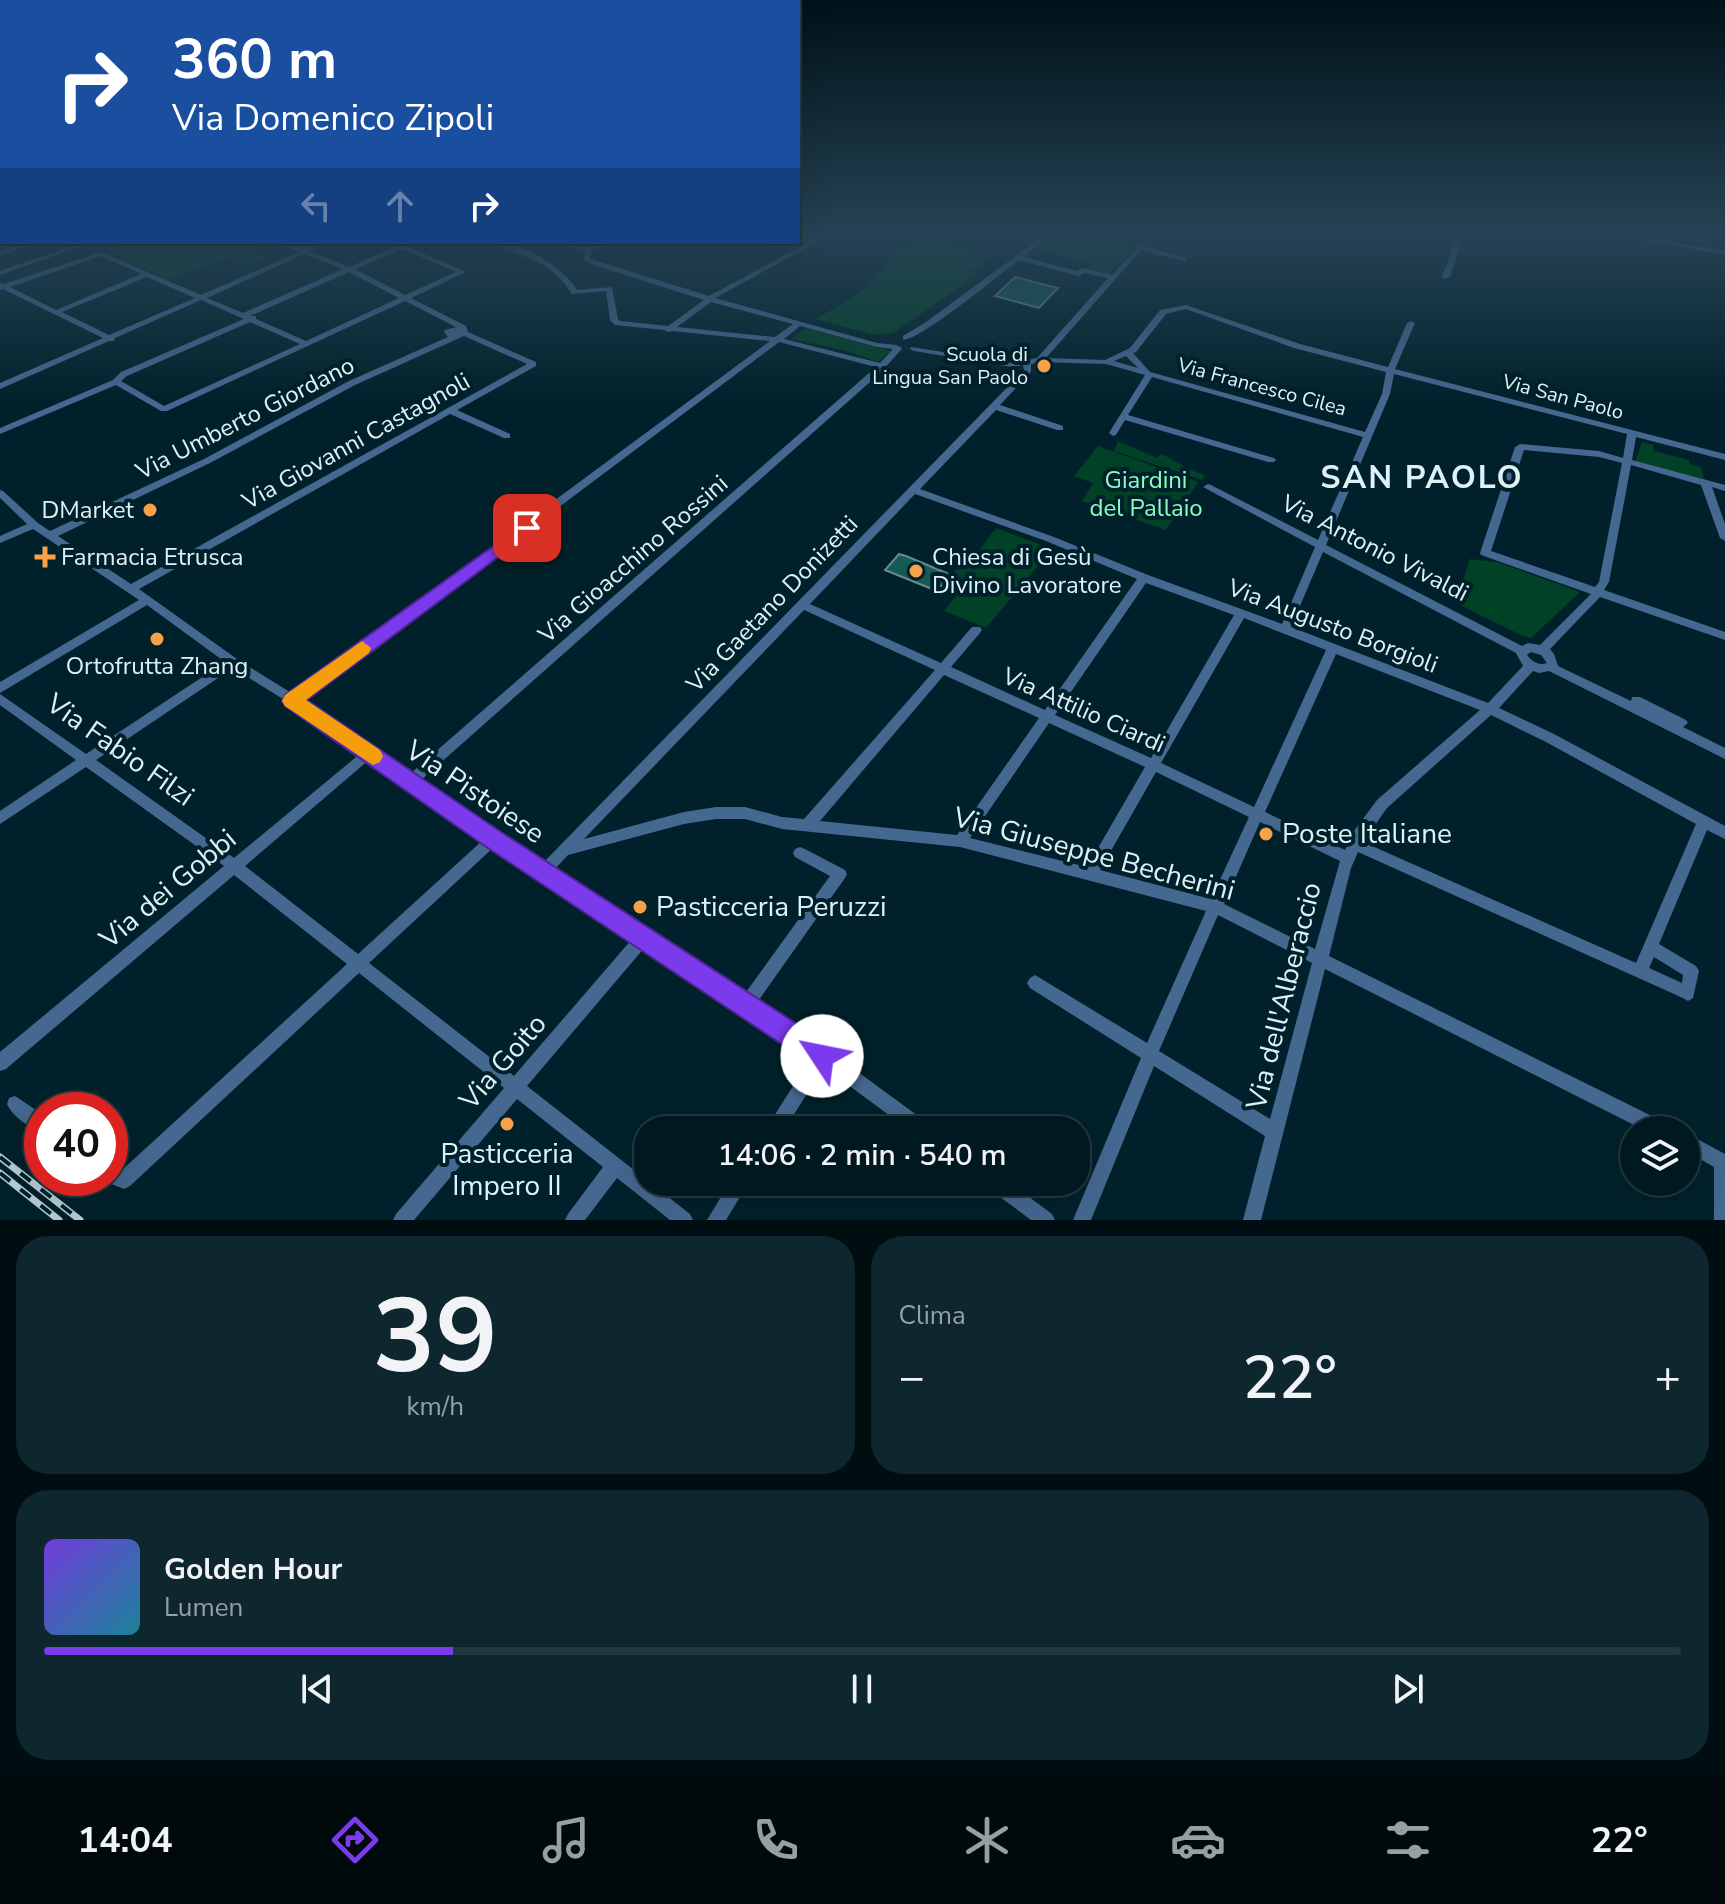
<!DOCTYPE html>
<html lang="it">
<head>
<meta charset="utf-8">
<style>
  body { margin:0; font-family:"Nunito Sans",sans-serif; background:#0e262d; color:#f1f3f6; height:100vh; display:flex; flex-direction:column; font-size:30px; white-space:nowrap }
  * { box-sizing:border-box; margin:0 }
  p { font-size:26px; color:#95a0a5 }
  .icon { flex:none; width:44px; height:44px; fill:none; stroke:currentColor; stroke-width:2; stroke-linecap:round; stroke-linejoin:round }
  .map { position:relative; height:1220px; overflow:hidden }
  .side { display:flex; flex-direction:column; gap:16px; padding:16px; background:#000e12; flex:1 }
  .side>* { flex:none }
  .banner { position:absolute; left:0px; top:0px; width:800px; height:244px; box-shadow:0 8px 32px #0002,0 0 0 2px #22383e; background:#1a4fa0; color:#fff; overflow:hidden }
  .buttons { position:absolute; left:1620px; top:1116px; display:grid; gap:16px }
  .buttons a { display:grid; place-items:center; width:80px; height:80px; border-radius:50%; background:#001920; box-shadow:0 8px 32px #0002,0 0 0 2px #22383e; font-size:40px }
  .speed { position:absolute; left:24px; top:1092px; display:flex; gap:16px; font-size:40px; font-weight:700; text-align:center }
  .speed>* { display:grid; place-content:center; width:104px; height:104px; border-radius:50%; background:#001920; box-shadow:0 8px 32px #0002,0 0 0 2px #22383e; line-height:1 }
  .speed .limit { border:12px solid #d22; background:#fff; color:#111 }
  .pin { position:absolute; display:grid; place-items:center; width:68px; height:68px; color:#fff; margin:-34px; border-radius:16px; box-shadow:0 4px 12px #0006 }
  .me { position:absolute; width:88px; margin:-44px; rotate:304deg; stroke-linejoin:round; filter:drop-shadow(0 0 6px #0008) }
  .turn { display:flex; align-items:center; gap:28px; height:168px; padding:0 40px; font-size:36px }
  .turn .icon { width:104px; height:104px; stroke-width:2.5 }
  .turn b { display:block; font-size:56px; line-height:68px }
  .lanes { display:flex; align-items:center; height:76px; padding:0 40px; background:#0003; justify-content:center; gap:40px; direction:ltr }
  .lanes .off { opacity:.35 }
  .big { font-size:60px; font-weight:600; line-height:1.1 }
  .side .tile { flex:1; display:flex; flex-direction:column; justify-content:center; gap:12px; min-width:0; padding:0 28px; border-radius:32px; background:#0e262d }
  .side .dial { align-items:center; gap:0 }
  .dial b { font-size:104px; line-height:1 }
  .song { display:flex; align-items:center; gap:24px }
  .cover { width:96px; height:96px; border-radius:12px; background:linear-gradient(135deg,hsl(260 70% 55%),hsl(190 70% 35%)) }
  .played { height:8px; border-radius:4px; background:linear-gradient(90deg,#7c3aed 25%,#22383e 25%) }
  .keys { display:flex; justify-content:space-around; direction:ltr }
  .heat { display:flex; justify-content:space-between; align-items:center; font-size:44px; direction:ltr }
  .side .tiles { flex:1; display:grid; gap:16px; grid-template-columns:1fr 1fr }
  .tile:last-child { grid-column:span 2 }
  .trip { position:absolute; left:634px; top:1116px; width:456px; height:80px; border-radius:32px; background:#001920; box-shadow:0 8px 32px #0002,0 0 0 2px #22383e; font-weight:600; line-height:80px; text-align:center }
  .dock { display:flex; height:128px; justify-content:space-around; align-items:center; background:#000a0d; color:#95a0a5 }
  .dock .icon { width:56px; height:56px }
  .dock .selected { color:#7c3aed }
  .dock b { font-size:36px; color:#f1f3f6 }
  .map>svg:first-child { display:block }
  .green { fill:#014126 }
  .building { fill:#165a56; stroke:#658b88; stroke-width:2 }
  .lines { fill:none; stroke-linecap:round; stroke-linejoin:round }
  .minor { fill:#456890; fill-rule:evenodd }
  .rail-casing { stroke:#b6cbd2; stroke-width:7 }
  .rail { stroke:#00212b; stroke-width:4; stroke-dasharray:13; stroke-linecap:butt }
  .route { fill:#7c3aed; stroke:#51269a; stroke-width:2 }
  .slow { fill:#f59e0b }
  .poi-dot { fill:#f7a248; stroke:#00212b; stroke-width:3 }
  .labels { text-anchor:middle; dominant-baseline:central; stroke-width:8; stroke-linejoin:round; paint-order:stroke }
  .far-poi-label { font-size:20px; fill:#def1f7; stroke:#00212b; text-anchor:end }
  .far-street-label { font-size:20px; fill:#def1f7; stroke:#00212b }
  .street-label { font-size:24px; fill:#def1f7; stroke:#00212b }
  .park-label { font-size:24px; fill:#88fdbe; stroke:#00212b }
  .poi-label { font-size:24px; fill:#def1f7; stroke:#00212b; text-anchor:start }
  .near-street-label { font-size:28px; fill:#def1f7; stroke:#00212b }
  .near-poi-label { font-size:28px; fill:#def1f7; stroke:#00212b; text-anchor:start }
  .district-label { font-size:32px; font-weight:bold; letter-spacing:2px; fill:#def1f7; stroke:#00212b }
</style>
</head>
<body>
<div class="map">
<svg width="1725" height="1220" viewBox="0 0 1725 1220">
  <rect width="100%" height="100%" fill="#00212b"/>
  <path class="green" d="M1063,233H1064L1132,250L1108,274L1087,269L1092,263L1040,250Z
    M924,241L990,257L972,271L978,275L893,333L874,335L816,319L861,292L900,249L907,251Z
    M128,242H264L247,249L270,258L244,265L225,259L168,279L107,250Z
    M805,328L891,351L878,362L847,351L791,339Z
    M1118,441L1157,458L1161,454C1177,461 1189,471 1205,475L1202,480L1114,451Z
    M1642,442L1653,445L1654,451L1689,460L1690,464L1701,467L1704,479L1635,462Z
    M1098,446L1198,482L1166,530L1082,501L1093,483L1074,476Z
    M996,528L1052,549L986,628L944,611L955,597L940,589L968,555L974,557Z
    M1470,559L1497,562L1580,592L1531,638L1525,637L1462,606L1457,599Z"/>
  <path class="building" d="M1015,277L1058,288L1039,308L995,296Z
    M899,554L906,556L951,575L937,591L885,570Z"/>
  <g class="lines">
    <path class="minor" d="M826,233H834L715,298L877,343L896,345L902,348L901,350L878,375L420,781L542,864L1024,370L1023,365L1012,367L914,351L910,349L911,347L1012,363L1037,358L1108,278L1084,273L1079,276L1019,260C999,275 922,339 903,340V336L926,322L1013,258V256L1017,255L1047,233H1054L1023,257L1077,271L1082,268L1112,275L1140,245L1186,258V260L1184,261L1141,250L1046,358L1105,360L1130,348L1160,310L1186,305L1300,344L1388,367L1407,323L1411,321L1415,323L1395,369L1725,454V460L1636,437L1632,460L1725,485V491L1712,487L1725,524V541L1720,538L1701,485L1631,465L1609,582L1604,590L1725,632V640L1600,597L1550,649L1554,654L1558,666L1631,701L1632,697H1640L1686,720L1688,723L1683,727L1725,748V759L1549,671L1539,673L1533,671L1499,708L1554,734L1725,826V839L1707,830L1659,944L1696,966L1699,971L1693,998L1688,1001L1683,998L1358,852L1351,868L1329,956L1668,1124L1671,1130H1644L1325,969L1261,1220H1243L1265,1136L1154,1066L1091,1220H1073L1141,1058L1030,988L1027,983L1030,978L1035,975L1040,978L1147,1043L1206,911L960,847L782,829L745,819H716L684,824L568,855L553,871L744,995L830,876L795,857L793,853L795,849L800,847L805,849L845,870L847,874L845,878L756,1004L828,1050L929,1124L932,1130H909L824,1067L784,1130H765L811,1058L645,947L527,1086L690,1214L693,1220H670L617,1178L585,1220H565L568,1214L603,1167L517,1099L414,1220H393L396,1214L504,1088L359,973L130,1186L124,1189L104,1181L102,1178H110V1166L122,1170L347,964L234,875L6,1069L0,1071V1052L224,866L86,767L0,824V811L76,760L0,705V694L86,754L225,662L147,605L0,693V682L139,600L33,529L0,543V536L27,524L0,498V490L3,491L38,523L50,531L204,459L349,381L448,337L444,332L445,330L456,327L405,301L167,411H161L116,385L0,434V428L113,380L121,372L244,319L201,300L115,338L114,341H109L0,389V383L103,338L3,289L0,290V283L4,284L101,252L201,295L299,252L292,250L291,248L276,242H286L295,245L300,242L314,244V246L309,251L349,267L395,247L404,245L466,272L411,298L466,326L468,332L536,362V366L457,410L510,434V438H504L450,414L139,589L237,659L293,694L770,341L672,331L668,332L664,330L615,325L610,320L606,291L572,294C549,258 525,260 493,242C523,242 561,265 577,290L612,287L618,319L620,321L668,326L704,300L594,265L583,260L585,252L557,242C567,242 575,247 585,247C595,248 609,242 620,242L592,250L590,259L709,296ZM403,249L456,272L405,295L355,269ZM304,254L343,269L243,313L207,298ZM101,256L141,274L56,310L10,287ZM349,272L399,298L306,341L256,319V316H250ZM147,277L195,298L109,335L62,312ZM711,302L793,324L775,337L677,327ZM1186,309L1294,348L1386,372L1382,394L1365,432L1150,372L1133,353L1136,352L1166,314ZM250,322L300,344L164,406L121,381L127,376ZM800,326L877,347L893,349L880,363L784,339ZM464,336L527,364L131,584L58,536L210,463L355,385ZM779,342L876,367L410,774L302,700ZM1126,356L1138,368L1114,361ZM1040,362L1106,364L1145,375L1109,433L1113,436L1116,435L1125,420L1268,462H1274L1276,460L1274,458L1128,415L1152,377L1363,437L1318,540L1211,485L1208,484L1203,487L1315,547L1282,624L1148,575L1054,537L920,489L996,410L1057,430H1063V426L1000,405L1031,372V364ZM1394,374L1627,434L1623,458L1599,451L1520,444L1515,447L1480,553L1481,555L1591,594L1540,645L1528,643L1522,646L1326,545L1390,394ZM1524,450L1599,457L1622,463L1599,582L1595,587L1491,551ZM915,494L1046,541L1137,579L1045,710L951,667L980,633L982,630L980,627H972L941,663L810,604ZM1323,552L1516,653L1523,666L1488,703L1291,627ZM1146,583L1234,615L1151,758L1055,715ZM804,610L935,670L804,819L782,817L745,807H716L684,812L584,839ZM1244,618L1326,650L1254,807L1161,763ZM1531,652L1541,655L1547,663C1538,666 1532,661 1527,655ZM1336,654L1480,710L1377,800L1354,831L1345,850L1265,812ZM233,668L286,701L288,704L310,716L361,753L234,858L96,760ZM944,675L1039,718L957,835L820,821ZM1491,715L1546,742L1696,824L1636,963L1363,842L1387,808ZM1049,723L1145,767L1087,867L970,838ZM370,759L483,840L358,954L245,866ZM1156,772L1249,817L1211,899L1100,870ZM1260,822L1340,861L1315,949L1224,904ZM494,847L632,939L514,1076L369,963ZM1218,915L1312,963L1270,1119L1159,1051ZM1654,957L1683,975L1682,983L1649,968Z
      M1458,233H1464L1450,277L1443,279L1442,277Z
      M1606,233H1621L1725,251V255Z
      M27,242H36L0,256V252Z
      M75,242H82L76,248L0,275V271L72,246Z
      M15,1096L42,1114V1133C30,1128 12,1116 7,1104L9,1098Z
      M1686,1133L1725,1154V1220H1714V1167L1686,1151Z
      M730,1182H749L726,1220H707Z
      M985,1182H1009L1052,1214L1055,1220H1031L988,1188Z"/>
    <defs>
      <path id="rail" d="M0,1157L80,1220
        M0,1173L59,1220"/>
    </defs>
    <use href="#rail" class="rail-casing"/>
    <use href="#rail" class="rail"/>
  </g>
  <linearGradient id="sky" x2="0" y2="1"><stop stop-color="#001218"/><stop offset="0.58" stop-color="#264355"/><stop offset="1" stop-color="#264355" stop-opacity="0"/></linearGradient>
  <rect width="1725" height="404" fill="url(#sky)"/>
  <path class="route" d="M527,522L535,528L533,531L307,700L501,832L831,1046L835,1056L831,1065L822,1069L813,1065L485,846L285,706L282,701L285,695Z"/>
  <path class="slow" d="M362,641L371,648L369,653L306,700L380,750L383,756L380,762L373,765L285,706L282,701L285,695Z"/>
  <g class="poi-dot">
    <circle cx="1044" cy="366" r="8"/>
    <circle cx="150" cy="510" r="8"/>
    <path d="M41 545h8v8h8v8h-8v8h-8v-8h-8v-8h8z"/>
    <circle cx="916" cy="571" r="8"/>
    <circle cx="157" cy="639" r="8"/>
    <circle cx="1266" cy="834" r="8"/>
    <circle cx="640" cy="907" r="8"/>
    <circle cx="507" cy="1124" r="8"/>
  </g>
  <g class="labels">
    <g class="far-poi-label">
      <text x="1028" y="354">Scuola di<tspan x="1028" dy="23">Lingua San Paolo</tspan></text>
    </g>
    <g class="far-street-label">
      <text transform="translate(1262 387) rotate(15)">Via Francesco Cilea</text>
      <text transform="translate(1563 397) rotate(15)">Via San Paolo</text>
    </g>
    <g class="street-label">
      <text transform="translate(245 418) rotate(-27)">Via Umberto Giordano</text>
      <text transform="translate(356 441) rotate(-29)">Via Giovanni Castagnoli</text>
      <text transform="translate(1375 548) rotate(27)">Via Antonio Vivaldi</text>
      <text transform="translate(633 559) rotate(-41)">Via Gioacchino Rossini</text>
      <text transform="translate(772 604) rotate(-46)">Via Gaetano Donizetti</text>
      <text transform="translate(1333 626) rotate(21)">Via Augusto Borgioli</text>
      <text transform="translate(1084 710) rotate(24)">Via Attilio Ciardi</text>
    </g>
    <g class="park-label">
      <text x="1146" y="480">Giardini<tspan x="1146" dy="28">del Pallaio</tspan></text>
    </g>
    <g class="poi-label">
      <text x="134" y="510" text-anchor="end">DMarket</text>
      <text x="61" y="557">Farmacia Etrusca</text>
      <text x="932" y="557">Chiesa di Gesù<tspan x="932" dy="28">Divino Lavoratore</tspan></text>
      <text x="157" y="666" text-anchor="middle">Ortofrutta Zhang</text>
    </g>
    <g class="near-street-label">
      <text transform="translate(120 750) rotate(35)">Via Fabio Filzi</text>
      <text transform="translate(475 792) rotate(34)">Via Pistoiese</text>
      <text transform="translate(1094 854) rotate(15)">Via Giuseppe Becherini</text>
      <text transform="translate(168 889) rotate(-40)">Via dei Gobbi</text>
      <text transform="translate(1284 996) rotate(-76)">Via dell'Alberaccio</text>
      <text transform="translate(503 1062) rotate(-49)">Via Goito</text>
    </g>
    <g class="near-poi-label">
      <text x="1282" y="834">Poste Italiane</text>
      <text x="656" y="907">Pasticceria Peruzzi</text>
      <text x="507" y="1154" text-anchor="middle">Pasticceria<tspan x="507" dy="32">Impero II</tspan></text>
    </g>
    <g class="district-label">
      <text x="1422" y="477">SAN PAOLO</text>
    </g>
  </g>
</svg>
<div class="buttons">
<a><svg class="icon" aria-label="layers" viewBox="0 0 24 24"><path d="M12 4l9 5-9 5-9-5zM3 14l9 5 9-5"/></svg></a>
</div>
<div class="speed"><div class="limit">40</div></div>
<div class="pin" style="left:527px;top:528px;background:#d93025"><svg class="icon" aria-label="arrive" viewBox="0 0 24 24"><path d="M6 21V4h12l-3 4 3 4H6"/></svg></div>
<svg class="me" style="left:822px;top:1056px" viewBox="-20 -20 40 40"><circle r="19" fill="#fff"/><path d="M0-13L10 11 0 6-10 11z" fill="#7c3aed"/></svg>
<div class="trip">14:06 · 2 min · 540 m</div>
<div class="banner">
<div class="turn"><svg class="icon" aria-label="right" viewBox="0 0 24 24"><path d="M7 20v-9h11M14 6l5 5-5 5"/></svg><div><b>360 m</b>Via Domenico Zipoli</div></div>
<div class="lanes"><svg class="icon off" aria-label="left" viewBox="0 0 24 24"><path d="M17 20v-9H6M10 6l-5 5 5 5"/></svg><svg class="icon off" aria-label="ahead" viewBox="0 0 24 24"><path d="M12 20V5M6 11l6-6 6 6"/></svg><svg class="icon" aria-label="right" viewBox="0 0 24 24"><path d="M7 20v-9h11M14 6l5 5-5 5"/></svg></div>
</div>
</div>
<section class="side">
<div class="tiles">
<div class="tile dial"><b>39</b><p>km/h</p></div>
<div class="tile"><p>Clima</p>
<div class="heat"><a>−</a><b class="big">22°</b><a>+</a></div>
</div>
<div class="tile">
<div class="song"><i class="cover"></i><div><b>Golden Hour</b><p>Lumen</p></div></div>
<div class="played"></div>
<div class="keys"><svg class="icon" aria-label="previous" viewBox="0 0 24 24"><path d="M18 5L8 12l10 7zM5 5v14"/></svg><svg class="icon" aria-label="pause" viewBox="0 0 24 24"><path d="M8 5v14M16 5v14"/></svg><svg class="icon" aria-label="next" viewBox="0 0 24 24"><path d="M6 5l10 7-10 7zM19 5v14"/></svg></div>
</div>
</div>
</section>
<nav class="dock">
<b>14:04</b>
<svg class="icon selected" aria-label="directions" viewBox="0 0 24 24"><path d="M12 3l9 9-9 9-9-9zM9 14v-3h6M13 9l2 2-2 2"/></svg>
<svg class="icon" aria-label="music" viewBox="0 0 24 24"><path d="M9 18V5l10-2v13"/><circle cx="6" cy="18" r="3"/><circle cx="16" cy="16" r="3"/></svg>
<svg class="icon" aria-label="phone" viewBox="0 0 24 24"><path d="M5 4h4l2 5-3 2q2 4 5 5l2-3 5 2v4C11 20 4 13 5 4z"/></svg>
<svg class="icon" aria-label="climate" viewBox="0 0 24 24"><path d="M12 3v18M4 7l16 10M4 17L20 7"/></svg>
<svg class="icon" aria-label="car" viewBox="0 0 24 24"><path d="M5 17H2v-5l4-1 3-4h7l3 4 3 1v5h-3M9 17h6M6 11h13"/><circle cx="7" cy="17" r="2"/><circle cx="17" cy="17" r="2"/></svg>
<svg class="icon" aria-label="filters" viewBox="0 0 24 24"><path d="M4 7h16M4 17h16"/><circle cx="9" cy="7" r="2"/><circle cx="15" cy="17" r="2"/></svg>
<b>22°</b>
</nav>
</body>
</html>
